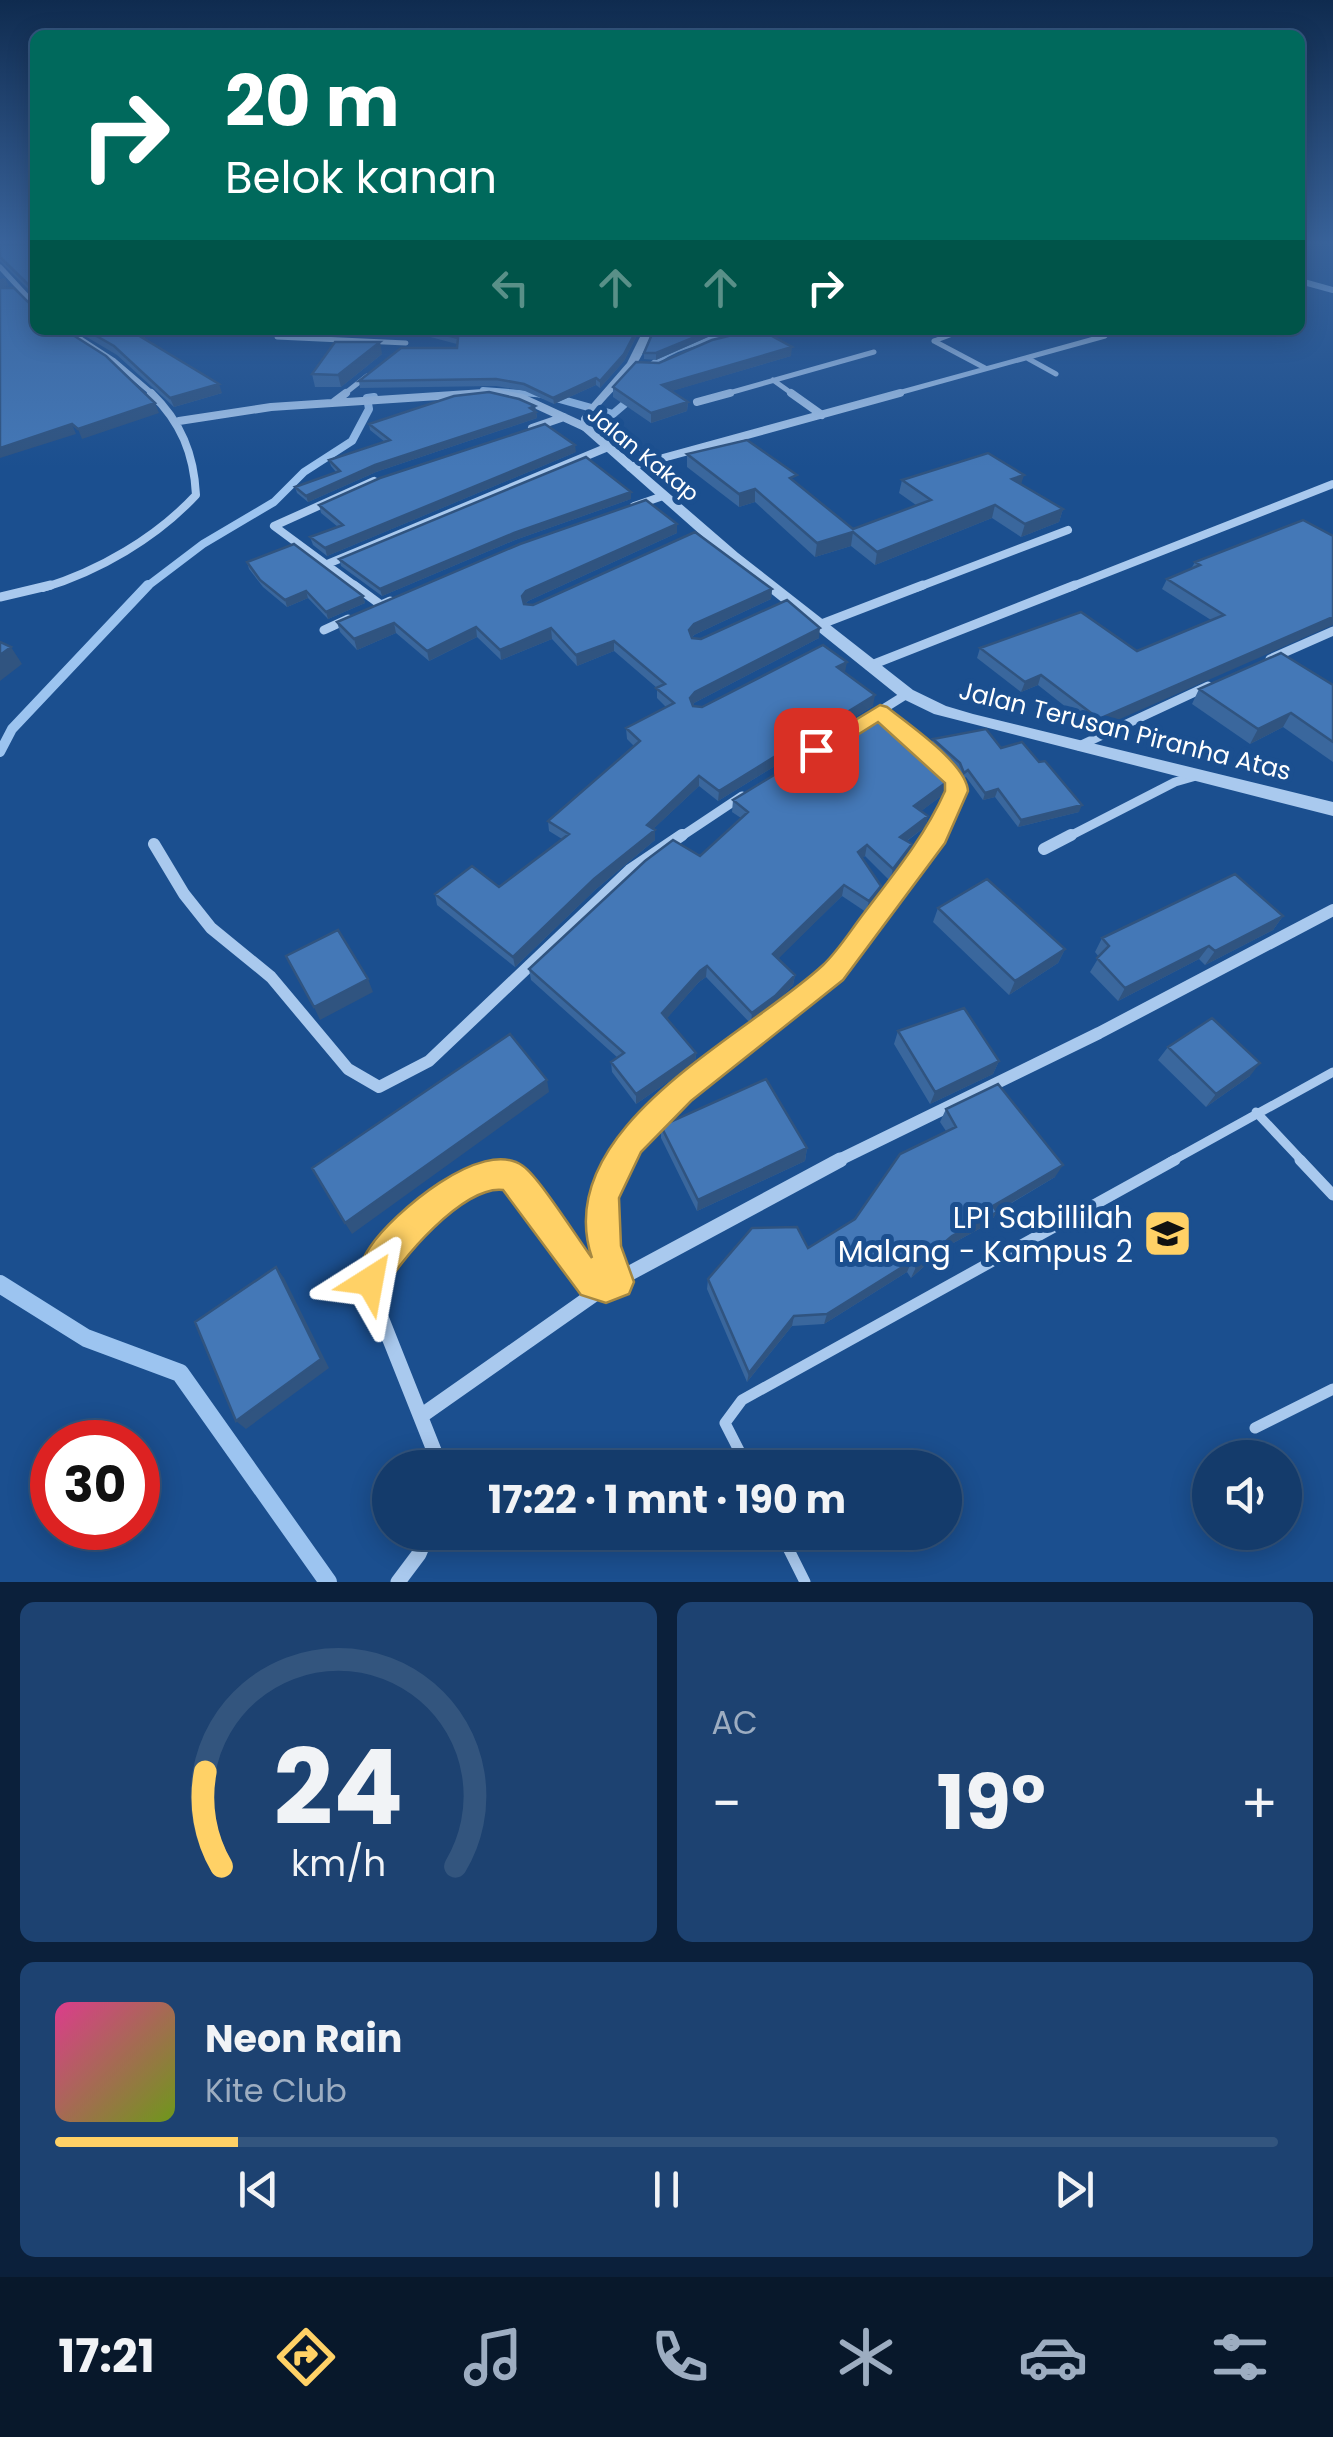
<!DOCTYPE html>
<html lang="id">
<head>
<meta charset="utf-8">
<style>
  body { margin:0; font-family:Poppins,sans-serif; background:#1d4271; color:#f1f3f6; height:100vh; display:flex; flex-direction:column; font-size:38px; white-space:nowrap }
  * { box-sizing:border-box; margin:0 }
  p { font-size:32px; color:#9dadc1 }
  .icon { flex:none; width:55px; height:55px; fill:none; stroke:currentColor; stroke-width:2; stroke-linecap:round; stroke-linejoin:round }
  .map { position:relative; height:1582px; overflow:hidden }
  .details { display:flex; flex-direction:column; gap:20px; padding:20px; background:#0b203b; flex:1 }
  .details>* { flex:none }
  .top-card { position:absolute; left:30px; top:30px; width:1275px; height:305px; border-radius:15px; box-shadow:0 5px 25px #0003,0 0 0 2px #33557e; background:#00695c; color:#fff; overflow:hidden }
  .fabs { position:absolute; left:1192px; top:1440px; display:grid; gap:20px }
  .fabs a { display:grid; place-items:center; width:110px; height:110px; border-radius:50%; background:#143b6b; box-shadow:0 5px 25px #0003,0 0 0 2px #33557e; font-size:50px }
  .speed { position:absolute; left:30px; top:1420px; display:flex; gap:20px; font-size:50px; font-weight:700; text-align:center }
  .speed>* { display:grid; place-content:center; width:130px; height:130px; border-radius:50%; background:#143b6b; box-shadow:0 5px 25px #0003,0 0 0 2px #33557e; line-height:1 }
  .speed .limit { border:15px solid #d22; background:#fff; color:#111 }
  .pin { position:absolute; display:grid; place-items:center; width:85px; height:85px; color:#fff; margin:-42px; border-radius:20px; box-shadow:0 5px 15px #0006 }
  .me { position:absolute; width:110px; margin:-55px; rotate:34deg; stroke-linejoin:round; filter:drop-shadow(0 0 8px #0008) }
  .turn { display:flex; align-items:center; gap:35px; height:210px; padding:0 30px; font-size:45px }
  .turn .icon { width:130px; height:130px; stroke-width:2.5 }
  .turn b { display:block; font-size:70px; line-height:85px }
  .lanes { display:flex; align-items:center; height:95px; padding:0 30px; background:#0003; justify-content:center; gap:50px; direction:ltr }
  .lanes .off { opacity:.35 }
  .big { font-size:75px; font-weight:700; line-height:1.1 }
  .details .tile { flex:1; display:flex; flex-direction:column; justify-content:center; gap:15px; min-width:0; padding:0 35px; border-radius:15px; background:#1d4271 }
  .details .dial { align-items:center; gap:0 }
  .dial svg { height:260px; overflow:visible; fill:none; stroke:#33557e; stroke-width:7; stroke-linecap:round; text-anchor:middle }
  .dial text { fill:#f1f3f6; stroke:none }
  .song { display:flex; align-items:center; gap:30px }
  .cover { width:120px; height:120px; border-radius:15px; background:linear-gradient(135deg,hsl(330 70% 55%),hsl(80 70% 35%)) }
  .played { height:10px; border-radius:5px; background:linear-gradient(90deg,#ffd166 15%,#33557e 15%) }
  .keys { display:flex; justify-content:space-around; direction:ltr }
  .heat { display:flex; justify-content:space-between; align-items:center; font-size:55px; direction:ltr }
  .details .tiles { flex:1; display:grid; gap:20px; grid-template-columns:1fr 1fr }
  .tile:last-child { grid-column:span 2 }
  .trip { position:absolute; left:372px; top:1450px; width:590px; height:100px; border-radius:50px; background:#143b6b; box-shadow:0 5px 25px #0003,0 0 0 2px #33557e; font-weight:700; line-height:100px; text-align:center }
  .menu { display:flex; height:160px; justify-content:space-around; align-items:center; background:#08182b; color:#9dadc1 }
  .menu .icon { width:70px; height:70px }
  .menu .selected { color:#ffd166 }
  .menu b { font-size:45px; color:#f1f3f6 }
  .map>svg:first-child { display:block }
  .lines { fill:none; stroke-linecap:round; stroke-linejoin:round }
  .stream-far3 { stroke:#9cc4f0; stroke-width:6 }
  .stream-far2 { stroke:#9cc4f0; stroke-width:8 }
  .stream-far1 { stroke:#9cc4f0; stroke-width:10 }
  .stream { stroke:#9cc4f0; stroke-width:18 }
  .service-far1 { stroke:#a9c9ee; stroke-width:9 }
  .service { stroke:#a9c9ee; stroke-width:11 }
  .minor-far4 { stroke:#a9c9ee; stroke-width:5 }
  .minor-far3 { stroke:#a9c9ee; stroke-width:8 }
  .minor-far2 { stroke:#a9c9ee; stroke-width:9 }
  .minor-far1 { stroke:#a9c9ee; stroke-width:12 }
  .minor { stroke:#a9c9ee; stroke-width:15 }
  .tertiary { fill:#a9c9ee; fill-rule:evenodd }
  .wall { fill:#3a679d }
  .shaded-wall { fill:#305480 }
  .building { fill:#4478b7; stroke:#305480; stroke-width:2.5 }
  .route { fill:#ffd166; stroke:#a68842; stroke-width:2.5 }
  .labels { text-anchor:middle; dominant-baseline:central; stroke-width:10; stroke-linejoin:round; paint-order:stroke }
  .far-street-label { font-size:22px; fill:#fff; stroke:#1b4f8f }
  .street-label { font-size:25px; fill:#fff; stroke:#1b4f8f }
  .near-poi-label { font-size:30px; fill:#fff; stroke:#1b4f8f; text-anchor:end }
</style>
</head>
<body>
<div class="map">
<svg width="1333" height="1582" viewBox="0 0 1333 1582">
  <rect width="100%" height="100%" fill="#1b4f8f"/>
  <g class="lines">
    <path class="stream-far3" d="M1300,281L1333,290
      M642,375C667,343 709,341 745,330
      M483,390L547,395"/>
    <path class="stream-far2" d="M538,393L613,414L634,396
      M145,588L203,544L274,502L304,472L352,441L369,409L367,398L374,397"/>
    <path class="stream-far1" d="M0,752L12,729L148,585"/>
    <path class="stream" d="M0,1284L86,1338L180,1373L328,1582"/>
    <path class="service-far1" d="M1256,1112L1303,1162
      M1170,1162L1333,1072"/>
    <path class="service" d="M1300,1160L1333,1195
      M1255,1428L1333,1389
      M748,1468L725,1423L742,1400L1175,1160
      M780,1532L805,1582"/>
    <path class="minor-far4" d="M0,267L35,305
      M67,330L113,360L154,395
      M277,337L406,343
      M934,341L985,368
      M934,341L963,330
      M1027,358L1056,374
      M773,380L794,395
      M343,395L367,376
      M447,395L492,392L507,395
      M722,395L874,352
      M891,395L1105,336"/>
    <path class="minor-far3" d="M495,393L522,398L585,427
      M791,393L822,415
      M334,402L346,393
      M697,402L730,393
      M179,421L271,407L484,393
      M532,428L564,417
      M630,467L900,393
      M634,506L663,496
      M325,565L608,447
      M43,588C99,571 156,538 196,495C194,454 181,422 151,393
      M358,588L274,526L374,481
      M916,588L1068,530
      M1068,588L1333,484"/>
    <path class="minor-far2" d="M354,585L381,605L390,601
      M0,597L51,585
      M819,625L923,585
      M324,630L348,619
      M1270,659L1333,631
      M869,666L1075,585
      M880,712L952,776L957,791L935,838
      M867,719L907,694
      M1079,746L1208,686
      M679,838L742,796
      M1066,838L1175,782L1196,776"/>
    <path class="minor-far1" d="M154,844L184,894L211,928L271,977L348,1069L379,1087L429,1061L630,870L682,835
      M1044,849L1071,835
      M621,1162L631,1141L680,1091L834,972L937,835
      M835,1162L1099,1033L1333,910"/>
    <path class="minor" d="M617,1282C599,1229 598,1210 622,1160
      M421,1416L606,1286L840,1160
      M441,1468L369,1287C387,1240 458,1164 513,1177L584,1274L606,1286
      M398,1582L419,1554L428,1532"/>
    <path class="tertiary" d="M635,330H645L650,337C644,353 636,367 624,380C612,394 594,407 591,426L738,553L913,690L946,706L973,714L1333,802V816L973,724L934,714L901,698L728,559L581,429V418L587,409L627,363L640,337Z"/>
  </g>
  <path class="wall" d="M0,245H35V296L0,261Z
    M75,330H142L145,338H144L222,393L174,407L117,355Z
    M418,330H635L636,337L624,361L600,388L596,385L554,404L525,391L496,386L360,388L359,381L457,348V344L419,334Z
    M649,330H736L708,337L656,360L644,359V353L652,335Z
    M382,354L341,387H315L312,374Z
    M791,356L671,391L688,402L687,411L651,423L613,397V387L659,363Z
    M535,406L537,418L376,472L308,502L297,493L295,487L336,472L331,466L329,460L385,442L370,430L369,424Z
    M576,452L327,556L313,545L310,537L338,527L321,513L319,505Z
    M687,454L796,483L853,529L916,505L899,493L902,480L1021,484L1063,509L1059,522L1021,537L992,518L875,565L851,546L815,557L755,502L739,507L687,467Z
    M631,499L515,540L382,596L341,566L339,559Z
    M677,524V533L528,601L525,604L533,605L772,589L771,599L694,635L692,638L701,639L819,638L694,703L693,706L702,707L845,672H844L873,706L718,801L699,786L653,829L655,840L595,890L515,967L437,905L435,894L499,887L562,839L549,831L548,821L634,746L627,739L626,728L666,707L657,698V688L614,651L577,666L552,639L501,660L477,637L429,661L396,633L357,650L340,632L337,622Z
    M1333,536L1095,730L1038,685L1021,692L977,658L980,648L1137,651L1211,620L1162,589L1167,579L1191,569L1195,562Z
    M247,562L363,596L365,603L328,619L308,598L287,607L263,587L249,569Z
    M1333,685V762L1283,727L1250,744L1192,704L1199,689Z
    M933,739L1001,748L1079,812L1018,827L995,797L983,800L966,777L962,780L957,770L931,746Z
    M948,791L921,811L928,816L925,827L907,841L912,844L909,855L890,881L865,856L862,858L878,897L866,912L842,896L778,958L795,975L793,985L773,1006L751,1024L706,977L699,982L666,1019L696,1053L695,1063L636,1104L612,1072L611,1062L618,1058L531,980L529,969L700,856L741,818L732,812L733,800Z
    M938,908L1065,949L1058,963L1009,995L933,922Z
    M1283,916L1273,930L1205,965L1199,959L1118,1001L1090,972L1099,957L1095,952L1102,938Z
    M898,1031L999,1061L993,1074L930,1104L894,1044Z
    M1168,1047L1250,1076L1206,1107L1158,1060Z
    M946,1109L1055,1177L997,1212L990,1223L946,1247L911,1278L907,1272L824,1324L792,1326L747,1382L707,1289L708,1279L808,1248L855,1219L946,1131L940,1122Z
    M661,1126L807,1148L805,1161L697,1211L661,1138Z"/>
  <path class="shaded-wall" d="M5,278L9,286L0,288V279Z
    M142,330L145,338L136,340L133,332Z
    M712,330H736L708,337L656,360V353Z
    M636,331V337L624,361L600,388V381Z
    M380,342L382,354L341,387L338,375Z
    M792,347L791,356L662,394V385Z
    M596,378V385L554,404L553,398Z
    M219,384L222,393L174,407L170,398Z
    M688,402L687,411L651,423V413Z
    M155,403L159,413L82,439L78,429Z
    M535,406L537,418L376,472L308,502L306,496L375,465Z
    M72,424L76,434L0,458V448Z
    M575,445L576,452L327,556L325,548Z
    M1024,475L1020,488L1012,479Z
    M755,489V502L739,507V494Z
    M631,492V499L515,540L382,596L380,589L514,533Z
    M995,505L992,518L875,565L877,552Z
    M1063,509L1059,522L1021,537L1025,524Z
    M677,524V533L528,601L523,606L522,596L526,591Z
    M853,532L851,546L815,557L817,543Z
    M772,589L771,599L694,635L689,640V630L694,624Z
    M306,591L308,598L287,607L285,600Z
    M363,596L365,603L328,619L326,612Z
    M1333,617V625L1095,730L1099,719Z
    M394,623L396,633L357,650L354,639Z
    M476,627L477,637L429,661L427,651Z
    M551,628L552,639L501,660L500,650Z
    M820,628L819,638L694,703L690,709V698L695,692Z
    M614,641V651L577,666L576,655Z
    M11,647L22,664L0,681V655Z
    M847,662L845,672L835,677L837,667Z
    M1041,675L1038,685L1021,692L1025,682Z
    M875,695L873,706L718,801L719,791Z
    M1291,713L1283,727L1250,744L1258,729Z
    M699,776V786L647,835V825Z
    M951,779L948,791L912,818L914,806Z
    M998,789L995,797L983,800L985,793Z
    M1082,805L1079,812L1018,827L1021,820Z
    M928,816L925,827L897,848L900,837Z
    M655,830V840L595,890L515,967L513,957L594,879Z
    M912,844L909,855L890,881L893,869Z
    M867,845L865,856L856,863L858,852Z
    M844,885L842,896L772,965L773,954Z
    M881,886L878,897L866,912L869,901Z
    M1283,916L1273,930L1205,965L1215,951Z
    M1209,946L1199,959L1118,1001L1125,988Z
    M1065,949L1058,963L1009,995L1015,981Z
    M707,966L706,977L699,982L662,1024V1013L700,971Z
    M795,975L793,985L773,1006L751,1024L752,1013Z
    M368,979L373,992L320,1020L314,1007Z
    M696,1053L695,1063L636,1104V1094Z
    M999,1061L993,1074L930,1104L935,1092Z
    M1260,1063L1250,1076L1206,1107L1216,1094Z
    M547,1080L549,1092L352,1234L345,1223Z
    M807,1148L805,1161L697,1211L698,1200Z
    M1063,1165L1055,1177L989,1216L997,1212L990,1223L946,1247L911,1278L916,1267L952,1236L993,1206Z
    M912,1261L907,1272L824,1324L827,1314Z
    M276,1267L284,1278L329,1368L246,1429L236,1421Z
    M794,1316L792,1326L747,1382L749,1373Z"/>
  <path class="building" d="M0,245H35V291L0,257Z
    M0,288H14L28,302L35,301V330H65L106,356L155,403L78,429L72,424L0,448Z
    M86,330H139L133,332L219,384L170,398L114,346Z
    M426,330H635L636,331L624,354L600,381L596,378L553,398L524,384L496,379L359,381L401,348H457L458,338Z
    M652,330H712L656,353H644L653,332Z
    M753,330H761L792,347L662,385L688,402L651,413L613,387L636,362L659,363L712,340Z
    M335,342H380L338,375L312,374Z
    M489,392L519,399L535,406L530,408L536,412L375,465L306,496L295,487L340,471L329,460L390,440L369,424L454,396Z
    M545,424L575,445L325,548L310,537L343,525L319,505L380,478Z
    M747,440L797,475L790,478L853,529L931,500L902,480L988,453L1024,475L1012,479L1063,509L1025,524L995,505L877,552L853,532L817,543L755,489L739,494L687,454Z
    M586,457L631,492L514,533L380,589L339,559Z
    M646,500L677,524L526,591L522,596L524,604L533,605L695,532L772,589L694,624L689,630L692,638L701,639L787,600L820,628L695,692L690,698L693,706L702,707L823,645L847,662L837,667L875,695L719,791L699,776L647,825L655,830L594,879L513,957L435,894L472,866L499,887L569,834L548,821L640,741L626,728L674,703L656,688L665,684L614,641L576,655L551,628L500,650L476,627L427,651L394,623L354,639L337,622L520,544Z
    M1303,520L1333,536V617L1099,719L1041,675L1025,682L980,648L1081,612L1137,651L1224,615L1167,579L1200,565L1195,562Z
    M294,544L363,596L326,612L306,591L285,600L260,580L247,562Z
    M0,642L11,647L0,655Z
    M1281,653L1333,685V742L1291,713L1258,729L1199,689Z
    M876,713L948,769L951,779L914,806L928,816L900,837L912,844L893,869L867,845L858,852L881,886L869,901L844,885L773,954L795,975L775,996L752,1013L707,966L700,971L662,1013L696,1053L636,1094L611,1062L624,1053L529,969L645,861L673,840L700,856L748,812L733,800Z
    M986,729L1001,748L1022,742L1039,762L1045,761L1082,805L1021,820L998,789L985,793L968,770L964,773L960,763L933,739Z
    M1235,874L1283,916L1215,951L1209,946L1125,988L1097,958L1109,946L1102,938Z
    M987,879L1065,949L1015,981L938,908Z
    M338,930L368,979L314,1007L286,956Z
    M964,1008L999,1061L935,1092L898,1031Z
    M1212,1018L1260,1063L1216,1094L1168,1047Z
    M510,1034L547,1080L345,1223L312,1168Z
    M766,1079L807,1148L698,1200L661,1126Z
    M998,1084L1063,1165L993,1206L997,1212L952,1236L916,1267L912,1261L827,1314L794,1316L749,1373L708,1279L752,1228L797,1227L808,1248L855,1219L900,1154L956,1127L946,1109Z
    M276,1267L321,1359L236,1421L195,1322Z"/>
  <linearGradient id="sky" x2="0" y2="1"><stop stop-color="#0f2b4f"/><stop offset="0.52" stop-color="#39639b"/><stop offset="1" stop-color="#39639b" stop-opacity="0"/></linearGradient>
  <rect width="1333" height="467" fill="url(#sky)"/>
  <path class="route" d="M880,705L887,707C909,725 966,763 968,791L945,843L843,980L691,1101L641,1152L619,1198L621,1246L634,1282L629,1294L606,1303L581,1295L503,1190C464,1185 398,1261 382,1293L370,1298L358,1293L353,1281C358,1270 363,1257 370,1247C392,1214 482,1136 523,1166C539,1177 578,1239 592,1258C548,1128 747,1036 823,965C837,952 849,933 861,917C892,876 924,838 945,791V783L878,722L824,756H809L806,750Z"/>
  <defs>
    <symbol id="school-square" viewBox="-11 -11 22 22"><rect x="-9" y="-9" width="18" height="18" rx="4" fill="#ffd166" stroke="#1b4f8f"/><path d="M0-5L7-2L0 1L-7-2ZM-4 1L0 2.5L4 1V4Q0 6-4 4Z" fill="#111"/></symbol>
  </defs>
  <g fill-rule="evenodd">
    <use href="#school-square" x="1140" y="1206" width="55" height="55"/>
  </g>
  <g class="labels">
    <g class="far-street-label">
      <text transform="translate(643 454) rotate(39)">Jalan Kakap</text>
    </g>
    <g class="street-label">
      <text transform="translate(1125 731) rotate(14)">Jalan Terusan Piranha Atas</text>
    </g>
    <g class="near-poi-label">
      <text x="1133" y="1217">LPI Sabillilah<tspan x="1133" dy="34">Malang - Kampus 2</tspan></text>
    </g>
  </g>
</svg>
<div class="fabs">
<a><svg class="icon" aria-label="sound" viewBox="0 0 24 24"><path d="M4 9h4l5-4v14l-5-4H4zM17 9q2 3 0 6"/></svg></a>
</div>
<div class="speed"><div class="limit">30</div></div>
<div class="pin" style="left:816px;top:750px;background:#d93025"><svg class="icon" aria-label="arrive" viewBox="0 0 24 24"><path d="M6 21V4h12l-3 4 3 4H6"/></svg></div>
<svg class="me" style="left:370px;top:1281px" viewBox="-20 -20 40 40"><path d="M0-17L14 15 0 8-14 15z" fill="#ffd166" stroke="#fff" stroke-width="4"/></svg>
<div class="trip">17:22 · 1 mnt · 190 m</div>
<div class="top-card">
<div class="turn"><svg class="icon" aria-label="right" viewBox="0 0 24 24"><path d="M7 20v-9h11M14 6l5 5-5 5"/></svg><div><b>20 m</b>Belok kanan</div></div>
<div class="lanes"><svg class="icon off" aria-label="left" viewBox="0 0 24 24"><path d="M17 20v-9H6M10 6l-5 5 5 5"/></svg><svg class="icon off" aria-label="ahead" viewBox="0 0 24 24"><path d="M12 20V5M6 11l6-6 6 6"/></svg><svg class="icon off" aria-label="ahead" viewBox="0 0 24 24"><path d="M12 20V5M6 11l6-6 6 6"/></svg><svg class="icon" aria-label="right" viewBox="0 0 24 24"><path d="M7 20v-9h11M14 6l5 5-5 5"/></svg></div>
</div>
</div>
<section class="details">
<div class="tiles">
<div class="tile dial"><svg viewBox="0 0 100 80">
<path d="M14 69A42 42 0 1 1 86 69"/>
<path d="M14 69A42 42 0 0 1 9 40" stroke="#ffd166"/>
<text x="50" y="56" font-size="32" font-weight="700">24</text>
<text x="50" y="72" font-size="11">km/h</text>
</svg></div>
<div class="tile"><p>AC</p>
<div class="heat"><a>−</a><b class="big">19°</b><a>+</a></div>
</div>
<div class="tile">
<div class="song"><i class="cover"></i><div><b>Neon Rain</b><p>Kite Club</p></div></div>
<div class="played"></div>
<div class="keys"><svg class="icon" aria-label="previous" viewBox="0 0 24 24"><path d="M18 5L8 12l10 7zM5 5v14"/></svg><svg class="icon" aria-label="pause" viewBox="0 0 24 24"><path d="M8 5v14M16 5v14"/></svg><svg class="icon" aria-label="next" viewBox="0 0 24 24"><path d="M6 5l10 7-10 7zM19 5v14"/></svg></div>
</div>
</div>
</section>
<nav class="menu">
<b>17:21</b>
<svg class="icon selected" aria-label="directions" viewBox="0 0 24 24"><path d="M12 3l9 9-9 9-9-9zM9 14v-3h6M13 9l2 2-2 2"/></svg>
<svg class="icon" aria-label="music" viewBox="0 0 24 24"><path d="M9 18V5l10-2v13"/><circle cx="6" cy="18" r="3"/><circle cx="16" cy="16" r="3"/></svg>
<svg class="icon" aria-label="phone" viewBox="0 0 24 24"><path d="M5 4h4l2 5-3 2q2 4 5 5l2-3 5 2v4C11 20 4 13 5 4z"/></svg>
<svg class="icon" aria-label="climate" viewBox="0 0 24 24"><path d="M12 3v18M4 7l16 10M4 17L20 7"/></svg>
<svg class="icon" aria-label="car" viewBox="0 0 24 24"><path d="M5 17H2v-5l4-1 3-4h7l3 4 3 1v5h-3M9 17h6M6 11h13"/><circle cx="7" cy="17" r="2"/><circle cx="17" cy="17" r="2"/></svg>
<svg class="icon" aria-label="filters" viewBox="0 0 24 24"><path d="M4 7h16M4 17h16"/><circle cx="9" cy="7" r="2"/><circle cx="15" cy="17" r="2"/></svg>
</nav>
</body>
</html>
